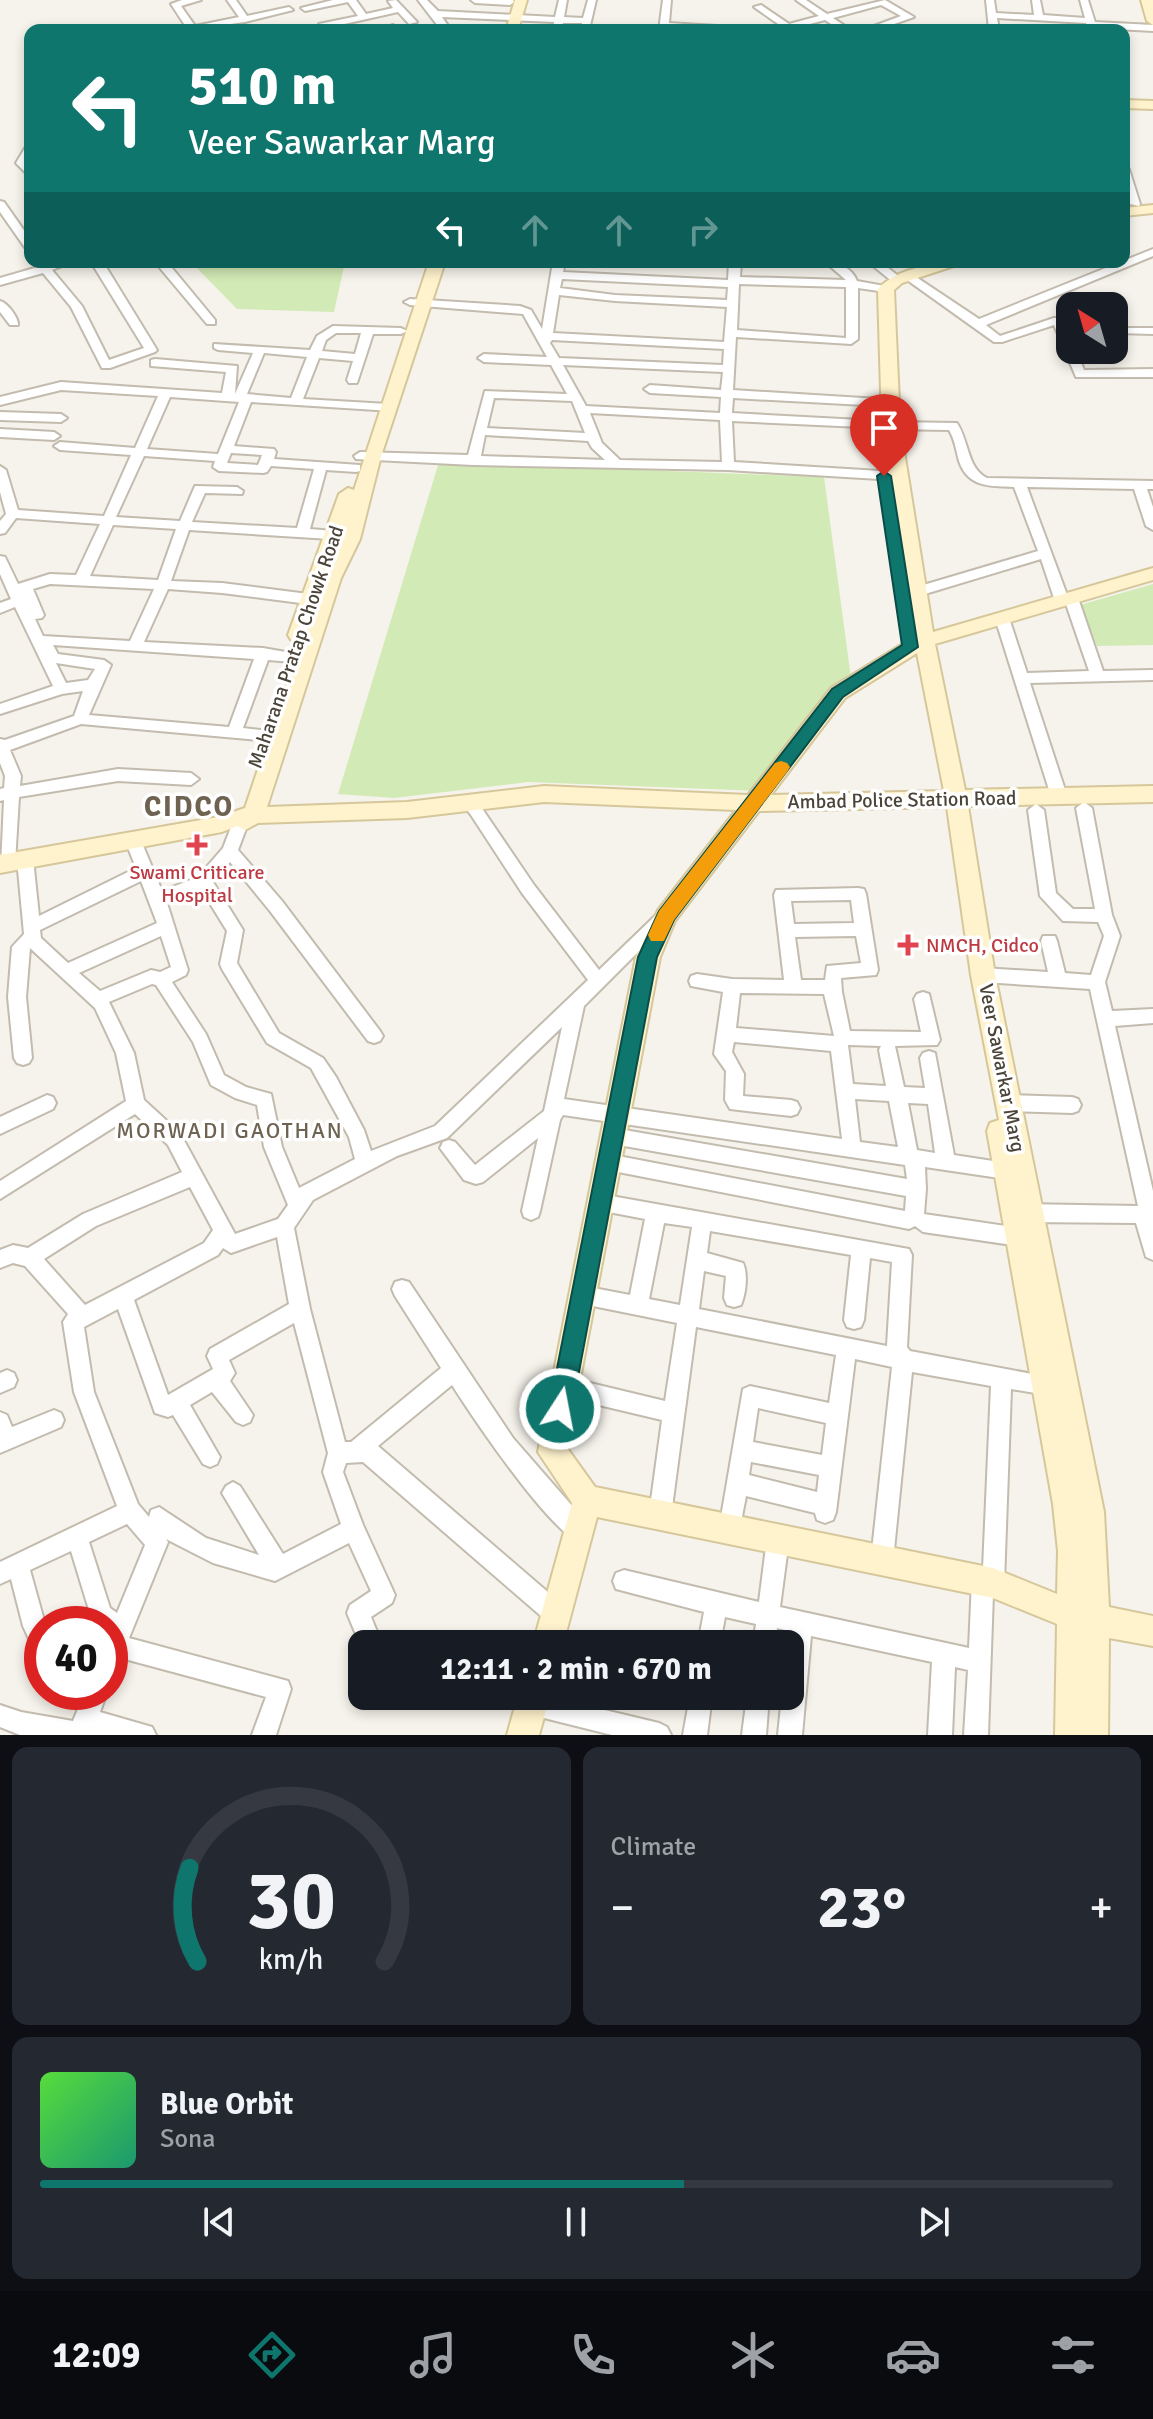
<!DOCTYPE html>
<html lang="en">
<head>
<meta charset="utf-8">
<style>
  body { margin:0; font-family:Signika,sans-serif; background:#242831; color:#f1f3f6; height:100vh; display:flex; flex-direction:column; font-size:30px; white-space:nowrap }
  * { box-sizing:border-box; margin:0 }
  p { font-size:26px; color:#9ea1a6 }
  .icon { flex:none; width:44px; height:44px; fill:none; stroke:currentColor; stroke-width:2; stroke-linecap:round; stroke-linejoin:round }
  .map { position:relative; height:1735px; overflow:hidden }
  .drawer { display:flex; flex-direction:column; gap:12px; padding:12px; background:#0d0f14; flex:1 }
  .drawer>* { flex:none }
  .guide { position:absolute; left:24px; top:24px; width:1106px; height:244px; border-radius:16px; box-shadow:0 4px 12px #0003; background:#0f766e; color:#fff; overflow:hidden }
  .needle { width:52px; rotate:323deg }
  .controls { position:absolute; left:1056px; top:292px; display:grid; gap:16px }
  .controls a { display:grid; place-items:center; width:72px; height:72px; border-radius:16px; background:#171b24; box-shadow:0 4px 12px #0003; font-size:40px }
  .speed { position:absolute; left:24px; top:1606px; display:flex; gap:16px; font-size:40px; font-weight:700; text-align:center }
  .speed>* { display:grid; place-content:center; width:104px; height:104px; border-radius:50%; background:#171b24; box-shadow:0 4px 12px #0003; line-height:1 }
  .speed .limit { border:12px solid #d22; background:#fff; color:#111 }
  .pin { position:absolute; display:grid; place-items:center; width:68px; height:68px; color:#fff; margin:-82px -34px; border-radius:50% 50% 50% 0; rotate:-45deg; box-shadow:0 0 8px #0007 }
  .pin .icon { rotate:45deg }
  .me { position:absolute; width:88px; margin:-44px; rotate:11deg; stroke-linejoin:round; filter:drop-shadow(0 0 6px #0008) }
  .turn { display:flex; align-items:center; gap:28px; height:168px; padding:0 32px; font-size:36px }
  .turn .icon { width:104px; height:104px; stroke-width:2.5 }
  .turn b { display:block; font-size:56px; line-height:68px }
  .lanes { display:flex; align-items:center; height:76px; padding:0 32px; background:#0003; justify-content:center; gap:40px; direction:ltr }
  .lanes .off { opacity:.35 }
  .big { font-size:60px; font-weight:700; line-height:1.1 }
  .drawer .widget { flex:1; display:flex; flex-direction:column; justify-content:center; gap:12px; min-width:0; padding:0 28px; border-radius:16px; background:#242831 }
  .drawer .dial { align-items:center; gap:0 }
  .dial svg { height:208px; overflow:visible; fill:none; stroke:#363941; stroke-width:7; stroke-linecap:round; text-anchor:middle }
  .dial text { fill:#f1f3f6; stroke:none }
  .song { display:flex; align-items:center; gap:24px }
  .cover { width:96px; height:96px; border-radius:12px; background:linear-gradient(135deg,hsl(110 70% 55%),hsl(160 70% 35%)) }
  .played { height:8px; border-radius:4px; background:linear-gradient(90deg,#0f766e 60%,#363941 60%) }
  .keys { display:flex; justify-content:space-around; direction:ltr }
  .heat { display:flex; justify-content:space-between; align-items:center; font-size:44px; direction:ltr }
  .drawer .tiles { flex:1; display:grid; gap:12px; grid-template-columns:1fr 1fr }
  .widget:last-child { grid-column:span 2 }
  .trip { position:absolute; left:348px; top:1630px; width:456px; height:80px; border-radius:16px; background:#171b24; box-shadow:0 4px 12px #0003; font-weight:700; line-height:80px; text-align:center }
  .menu { display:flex; height:128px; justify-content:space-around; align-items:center; background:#090b0e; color:#9ea1a6 }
  .menu .icon { width:56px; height:56px }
  .menu .on { color:#0f766e }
  .menu b { font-size:36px; color:#f1f3f6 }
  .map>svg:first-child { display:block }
  .green { fill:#d2eab5 }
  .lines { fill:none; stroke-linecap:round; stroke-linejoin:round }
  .street-casing { stroke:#c2bbae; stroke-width:4 }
  .secondary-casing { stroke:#d6c79b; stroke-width:4 }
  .street { fill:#fff; fill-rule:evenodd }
  .secondary { fill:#fff3cd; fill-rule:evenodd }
  .route { fill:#0f766e; stroke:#0a4d48; stroke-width:2 }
  .slow { fill:#f59e0b }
  .health-dot { fill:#e0444e; stroke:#fff; stroke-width:3 }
  .labels { text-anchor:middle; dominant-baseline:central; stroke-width:7; stroke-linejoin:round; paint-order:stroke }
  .street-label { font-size:20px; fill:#4b4439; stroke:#fff }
  .health-label { font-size:20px; fill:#be3a42; stroke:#fff }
  .neighbourhood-label { font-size:22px; letter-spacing:2px; fill:#6e6250; stroke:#fff }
  .district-label { font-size:28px; font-weight:bold; letter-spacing:2px; fill:#6e6250; stroke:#fff }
</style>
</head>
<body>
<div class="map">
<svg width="1153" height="1735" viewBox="0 0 1153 1735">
  <rect width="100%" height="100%" fill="#f6f3ec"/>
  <path class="green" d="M191,262H345L334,312L237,309Z
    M439,462L824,477L851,678L828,692L761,791L528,782L394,798L338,794Z
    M1153,584V645L1097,646L1080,605Z"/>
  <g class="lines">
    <defs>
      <path id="street" d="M182,0H201L181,6L195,26L239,17L227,0H236L247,16L289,7L293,10L245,22L188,30L171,4Z
        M333,0H356L366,14L393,8L388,1L396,0L417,22L409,24L398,12L322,29L319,28V24L358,16L348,2L305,11L301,8Z
        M418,0H427L438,11L555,17L559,0H567L564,17L583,18L588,0H596L589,30H581L582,23H563L561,30H553L554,22L442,17L451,30H441Z
        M471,0H513L514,2L510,5L475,3Z
        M663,0H671L669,23L733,27L738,30H659Z
        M796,0H806L827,14L885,0L914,17L877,30H863L901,16L881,5L833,18L851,30H840L825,20L787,30H772L781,26L754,7L761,5L789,24L819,16Z
        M986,0H994L996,13L1034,15L1032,0H1040L1043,15L1085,18L1080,0H1088L1095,22L1153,25V31L1097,28L1089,30L1086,23L997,18L999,30H989Z
        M393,25L398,28L396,30H379Z
        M29,147L30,157L26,163L30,167V177L16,163L25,148Z
        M1124,166L1129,169L1140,204L1139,206L1130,204L1124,186Z
        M0,201L4,202L30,239V250L26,249L0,212Z
        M1153,249V256L986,325L1000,336L1054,318H1062L1070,335V350H1076L1084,370L1153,369V377H1076L1054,325L1002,342H994L903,277L913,275L979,319Z
        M34,262L48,264L73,262L52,270L82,306L109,360L144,348L91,262H103L157,350L155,352L110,368H102L71,307L43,273L0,285V278L38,267Z
        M155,262H167L215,320V324H207Z
        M553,262H565L563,272L728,280L729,262H741L740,277L846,280L825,262C839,262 852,268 857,281L890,287V291L886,292L858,288V339L851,344L736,337L733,390L879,399L883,400V406L733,398L732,413L879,421L885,425L883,428L732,421L734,462L896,472L902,476L896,480L728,470L473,465L356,459L354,456L360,452L468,455L485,391L567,394L551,365L484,362L478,358L484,354L547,357L523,314L410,305L404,302L410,299L520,306L531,310L542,329ZM562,279L728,287L727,300L615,295L560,288ZM739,284L846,287V338L737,330ZM559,295L615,301L727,307L724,342L553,333ZM552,340L724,349L723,365L559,358L550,343ZM563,365L723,372L721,390L650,385L644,389L650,393L721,397L720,413L586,406ZM494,398L572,401L585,433L487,428ZM590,413L720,420L722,462L620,460L602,443ZM485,435L588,441L592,448L605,460L481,456Z
        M868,262H881L903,280L893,282Z
        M0,301C8,303 19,319 18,325H10L0,312Z
        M333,326L401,328L407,331L401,334H373L357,383H349L347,380L353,361L319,358L303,399L388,404L394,408L392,411L251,402L234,446L274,449L276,452L274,459L360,465V471L356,472L326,470L310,529L346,532L353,536L346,540L189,530L171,581L222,583L308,594L315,599L308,604L222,593L168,589L144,642L263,648L297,654L299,657L292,662L268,660L243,728L280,732L285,733L287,737L285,741L280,742L81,724L10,750L21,776L20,786L118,769L191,773L199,779L191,785L118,781L19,797L15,863L13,867H1L4,800L0,801V789L4,788L5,776L0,763V739L5,740L74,716L83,691L62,694L0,714V704L53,686L15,607L0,613V603L11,599L0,574V556L5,557L18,584L50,574L76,575L100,524L16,518L5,533L0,534V521L6,514L0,492V466L6,470L18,510L104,516L131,455L60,450L54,446L60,442L135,448L158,396L61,390L0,405V397L61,382L222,393L226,372L151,366V360L155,359L237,366L235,394L253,353L218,350L214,348V344L310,350L317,336ZM336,333H361L355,354L322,351L326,340ZM264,353L307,357L291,398L247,394ZM170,397L239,402L218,454L147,449ZM231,453L262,455L258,465L227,463ZM144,456L215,461L213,467L219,471L263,473L267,472L271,466L314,469L297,528L192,522L205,493L242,494L243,491L237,487L195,486L180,521L116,517ZM113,525L176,529L158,580L90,576ZM50,584L154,589L130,641L43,636L35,619L42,618L44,615L33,589ZM53,645L254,659L229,727L89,715L111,665L104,660L58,654ZM56,663L95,669L88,680L66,683Z
        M1120,328H1153V334L1116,333L1114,331Z
        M0,412L61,414L67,418L61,422L0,420Z
        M891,422L957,423C969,441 967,468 987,478L1153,481V489H1147L1153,507V530L1146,526L1134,489L1027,487L1067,595H1076L1078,598L1103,671L1153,670V680L1030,683L1067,796L1064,800L1059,802L1051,796L995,618L1002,613L1009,618L1027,673L1089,671L1066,604H1057L1055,601L1041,559L915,597L908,592L910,589L1038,551L1014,487C991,486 968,488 959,461C956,450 955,440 949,430L887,429V423Z
        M0,429L54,432L60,436L54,440L0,437Z
        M1084,802L1092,808L1112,915L1120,936L1105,982L1112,1011L1153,1009V1023L1115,1026L1153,1191V1260L1146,1257L1136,1223L1023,1222L1016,1219L1014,1213L1016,1207L1023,1204L1138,1206L1090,989L983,982L977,980L975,975L977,970L983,968L1048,972L1041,941L1043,936H1055L1057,941L1065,973L1091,975L1104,936L1098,922L1063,921L1040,896L1028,810L1036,804L1044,810L1056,893L1073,909H1095L1076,808Z
        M476,805L481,807L534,885L599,970L656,915H668L670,920L584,1006L564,1099L842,1139L831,1051L734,1042L732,1052L744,1074L743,1096L791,1100L797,1102L800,1108L797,1114L791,1116L730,1109L725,1100L726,1071L714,1054L723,992L691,986L689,981L691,976L697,974L732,979L784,980L774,895L776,890L858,888L864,889L866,894L878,970L876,975L841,978L842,992L850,1031L921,1032L914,999L917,994L923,992L929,994L940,1040L937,1045L895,1046L904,1087L925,1088L920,1058L923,1053L929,1051L935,1053L954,1155L1006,1163L1013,1165L1015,1171L1013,1177L1006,1179L925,1167L926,1189L924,1214L1019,1228L1026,1231L1029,1237L1026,1243L1019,1246L923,1232L915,1226L909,1229L608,1170L601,1168L599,1162L601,1156L608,1154L905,1211L906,1196L613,1144L607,1142L604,1136L607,1130L613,1128L907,1179L905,1165L563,1115L560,1120L540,1211L538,1217L531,1220L524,1217L522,1211L538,1138L483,1182L476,1184L464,1180L440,1148L443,1142L449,1140L455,1142L475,1165L544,1111L562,1027L447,1138L397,1156L313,1200L294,1228L310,1309L345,1442H351L441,1368L395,1296L392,1289L395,1282L402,1280L409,1282L513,1438L587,1523L590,1531L587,1539L579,1542C547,1528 473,1418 452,1385L378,1446L564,1606L567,1614L564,1622L556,1625L548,1622L363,1462L346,1463L343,1472L363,1525L395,1595L392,1603L371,1617L382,1644H362V1649L347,1613L350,1605L371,1591L349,1543L275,1581L213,1563L166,1539L168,1542L129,1638L288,1681L291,1689L276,1735H252L266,1697L121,1658L118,1666L110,1669V1624L93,1623L71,1551L30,1570L45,1624H42V1653L34,1650L23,1626L11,1579L0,1584V1562L117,1506L74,1392L63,1322L68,1314L25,1266L13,1263L0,1268V1250L13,1245L28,1248L83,1214L182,1172L168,1145L135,1114L0,1199V1181L126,1101L116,1053L95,1008L30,948L26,997L32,1058L29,1063L23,1065L17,1063L14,1058L8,997L12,947L24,934L17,859L19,855H31L33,859L39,916L136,868L125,840L127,836H139L162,891L198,877L223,848L233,822H245L247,826L238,850L282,901L380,1031L383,1036L380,1041L374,1043L368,1041L270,911L230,862L213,882L243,930L237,963L279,1033L323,1058L336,1077L364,1130L371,1151L435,1126L588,980L522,893L471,815L468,811L471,807ZM141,881L157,923L68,963L41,938L40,930ZM201,889L227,931L220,964L222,969L267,1043L311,1068L349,1137L355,1159L299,1188L282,1147L271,1094L246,1087L224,1075L206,1034L172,982L186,975L188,970L167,903ZM851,900L854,923L794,924L791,901ZM161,936L171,967L160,972L151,970L100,991L79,973ZM856,936L861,963L827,966L825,980H801L795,937ZM152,984L156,985L193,1042L211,1085L235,1098L257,1105L264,1147L288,1205L278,1219L235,1234L180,1133L144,1100L134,1053L109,1002ZM740,993L824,994L834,1036L736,1028ZM848,1045L881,1046L879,1050L886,1086L853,1084ZM855,1099L889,1101L898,1147L860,1142ZM908,1103L928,1104L935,1153L917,1150ZM190,1187L213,1230L204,1243L85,1305L44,1259L96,1226ZM277,1237L289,1304L210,1349L207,1356L213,1369L168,1395L134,1300L218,1255L223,1248L231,1253ZM118,1309L155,1413L168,1417L173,1415L203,1464L210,1467L217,1464L220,1457L190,1405L212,1392L236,1422L243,1425L250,1422L253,1415L230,1381L235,1373L229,1360L294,1323L328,1453L323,1472L341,1524L283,1554L240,1486L233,1482L226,1486L222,1493L259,1555L206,1538L159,1507L151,1510L149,1517L138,1504L94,1392L84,1327ZM127,1524L145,1545L117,1613L110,1608L89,1542Z
        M47,1095L53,1097L56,1103L53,1109L0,1134V1117Z
        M1008,1095L1072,1097L1078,1099L1081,1105L1078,1111L1072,1113L1008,1111L1002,1109L999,1103L1002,1097Z
        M600,1194L909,1249L912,1255L907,1347L910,1351L1054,1378L1057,1385L1054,1392L1047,1395L1011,1389L1004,1583L1001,1591L993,1594L988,1735H964L968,1670L955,1667L952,1735H928L932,1662L811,1636L802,1735H778L782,1696H790L789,1631L777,1628L775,1644H753L756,1624L725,1617L720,1644H698L704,1612L616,1589L613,1581L616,1573L624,1570L759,1602L767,1539L770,1531L778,1528L786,1531L789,1539L780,1607L969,1648L972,1580L975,1572L983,1569L991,1386L912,1372L893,1560L890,1568L882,1571L874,1568L871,1560L892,1367L855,1359L836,1512L833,1520L825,1523L817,1520L815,1513L746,1496L738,1537L730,1540L722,1537L719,1529L743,1389L750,1386L829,1403L836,1355L696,1327L671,1515L668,1523L660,1526L652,1523L649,1515L662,1420L565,1397L558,1394L555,1387L558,1380L565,1377L665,1401L677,1323L583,1304L576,1302L573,1295L576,1288L583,1286L630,1295L645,1219L593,1209L591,1203L593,1197ZM664,1223L692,1227L680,1305L649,1299ZM710,1231L851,1255L844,1320L847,1327L854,1329L861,1327L864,1320L870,1258L892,1262L887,1346L699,1309L704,1271L726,1276L724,1298L727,1305L734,1307L741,1305C746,1293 748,1274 743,1263L707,1253ZM758,1408L826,1423L822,1455L753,1442ZM751,1462L819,1475L817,1492L749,1475Z
        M7,1370L14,1373L17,1380L14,1387L0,1393V1373Z
        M54,1410L61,1413L64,1420L61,1427L0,1453V1412L7,1415L12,1427Z
        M85,1692H107L100,1712L152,1727L156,1735H20L0,1727V1705L21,1712L73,1721Z
        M524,1696H546L659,1723L667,1727L671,1735H612L532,1715L524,1712L521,1704Z
        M690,1696H712L707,1735H683Z
        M747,1696H769L766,1735H742Z"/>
      <path id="secondary" d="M515,0H527L518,30H506Z
        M1141,0H1153V25L1147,21Z
        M1124,100L1153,101V109L1124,108Z
        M1153,205V213L1124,216V208Z
        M429,262H445L381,456L360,539L341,578L267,807L407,802L544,786L748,795L831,688L914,637L882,426L878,289C898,267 938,262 966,262L902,283L894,290L900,426L933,632L1153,568V580L935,644L965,790L1153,786V802L968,806L995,975L1104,1512L1109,1607L1153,1616V1646L1109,1638L1108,1735H1055L1057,1624L993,1598L597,1517L563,1644H533L572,1503L538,1452L636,957L658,910L736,810L544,802L407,818L258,823L245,830L237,826L222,832L0,873V855L218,817L245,808L301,641L291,640L288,635L339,494L348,488L354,490ZM917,653L944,791L771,795L845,698ZM947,807L971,975L999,1120L990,1123L987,1131L1053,1504L1058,1551L1057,1594L993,1568L595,1487L567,1448L660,957L675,921L759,811Z
        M518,1696H550L539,1735H507Z"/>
    </defs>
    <use href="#street" class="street-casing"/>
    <use href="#secondary" class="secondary-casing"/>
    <use href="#street" class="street"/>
    <use href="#secondary" class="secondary"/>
  </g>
  <path class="route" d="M884,471L891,476L918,647L843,697L674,920L657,957L572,1409L569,1417L560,1420L552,1417L549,1409L638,957L659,911L832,689L902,645L877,476Z"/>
  <path class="slow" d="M781,761L787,763L790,767L787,772L674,920L664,941H651L648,935L659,911L775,763Z"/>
  <g class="health-dot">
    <path d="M193 833h8v8h8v8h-8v8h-8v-8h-8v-8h8z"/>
    <path d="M904 933h8v8h8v8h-8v8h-8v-8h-8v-8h8z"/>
  </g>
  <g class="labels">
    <g class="street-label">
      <text transform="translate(296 647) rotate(-71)">Maharana Pratap Chowk Road</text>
      <text transform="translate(902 800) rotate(-1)">Ambad Police Station Road</text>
      <text transform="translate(1002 1068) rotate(79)">Veer Sawarkar Marg</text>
    </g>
    <g class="health-label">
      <text x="197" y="872">Swami Criticare<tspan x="197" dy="23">Hospital</tspan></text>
      <text x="926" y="945" text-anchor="start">NMCH, Cidco</text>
    </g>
    <g class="neighbourhood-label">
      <text x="230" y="1130">MORWADI GAOTHAN</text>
    </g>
    <g class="district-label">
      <text x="189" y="807">CIDCO</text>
    </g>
  </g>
</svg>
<div class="controls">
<a><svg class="needle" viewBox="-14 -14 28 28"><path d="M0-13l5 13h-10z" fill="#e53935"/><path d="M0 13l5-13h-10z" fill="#9ea1a6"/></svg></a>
</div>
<div class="speed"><div class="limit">40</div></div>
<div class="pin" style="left:884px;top:476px;background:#d93025"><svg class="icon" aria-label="arrive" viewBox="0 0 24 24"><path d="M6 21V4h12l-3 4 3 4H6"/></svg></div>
<svg class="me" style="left:560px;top:1409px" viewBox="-20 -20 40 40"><circle r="17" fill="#0f766e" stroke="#fff" stroke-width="3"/><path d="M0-11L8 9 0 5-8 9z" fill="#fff"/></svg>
<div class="trip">12:11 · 2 min · 670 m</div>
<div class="guide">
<div class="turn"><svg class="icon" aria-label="left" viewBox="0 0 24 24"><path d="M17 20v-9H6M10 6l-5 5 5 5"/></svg><div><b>510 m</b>Veer Sawarkar Marg</div></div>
<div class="lanes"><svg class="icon" aria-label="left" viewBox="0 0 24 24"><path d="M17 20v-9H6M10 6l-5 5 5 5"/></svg><svg class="icon off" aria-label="ahead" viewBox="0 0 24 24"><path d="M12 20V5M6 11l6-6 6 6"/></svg><svg class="icon off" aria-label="ahead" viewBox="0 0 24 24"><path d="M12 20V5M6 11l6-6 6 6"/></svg><svg class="icon off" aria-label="right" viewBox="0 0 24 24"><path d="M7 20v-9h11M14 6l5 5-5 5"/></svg></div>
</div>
</div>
<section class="drawer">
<div class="tiles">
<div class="widget dial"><svg viewBox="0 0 100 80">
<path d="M14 69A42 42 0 1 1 86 69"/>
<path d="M14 69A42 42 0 0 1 11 33" stroke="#0f766e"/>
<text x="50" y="56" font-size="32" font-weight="700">30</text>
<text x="50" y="72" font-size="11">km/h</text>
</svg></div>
<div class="widget"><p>Climate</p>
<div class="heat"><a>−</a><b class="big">23°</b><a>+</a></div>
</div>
<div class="widget">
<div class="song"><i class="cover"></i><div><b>Blue Orbit</b><p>Sona</p></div></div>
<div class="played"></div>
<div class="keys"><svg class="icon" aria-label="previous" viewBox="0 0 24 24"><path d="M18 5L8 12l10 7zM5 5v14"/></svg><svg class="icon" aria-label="pause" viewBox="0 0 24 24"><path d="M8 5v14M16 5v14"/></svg><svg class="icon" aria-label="next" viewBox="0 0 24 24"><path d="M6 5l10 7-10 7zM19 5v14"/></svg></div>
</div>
</div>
</section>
<nav class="menu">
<b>12:09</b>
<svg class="icon on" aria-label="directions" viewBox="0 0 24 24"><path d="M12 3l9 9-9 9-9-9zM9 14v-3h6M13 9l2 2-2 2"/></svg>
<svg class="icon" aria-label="music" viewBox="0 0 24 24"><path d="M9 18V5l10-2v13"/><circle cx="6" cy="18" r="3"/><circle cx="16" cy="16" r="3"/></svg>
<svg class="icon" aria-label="phone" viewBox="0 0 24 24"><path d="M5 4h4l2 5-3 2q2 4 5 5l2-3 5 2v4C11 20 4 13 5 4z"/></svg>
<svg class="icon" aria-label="climate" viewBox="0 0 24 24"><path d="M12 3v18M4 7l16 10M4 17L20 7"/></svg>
<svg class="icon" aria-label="car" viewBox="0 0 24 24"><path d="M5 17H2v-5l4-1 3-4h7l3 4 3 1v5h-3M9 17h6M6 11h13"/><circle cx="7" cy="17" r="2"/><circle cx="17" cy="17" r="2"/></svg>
<svg class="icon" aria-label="filters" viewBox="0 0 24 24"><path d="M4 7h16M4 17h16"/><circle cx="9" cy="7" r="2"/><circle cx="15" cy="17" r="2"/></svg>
</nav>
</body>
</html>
